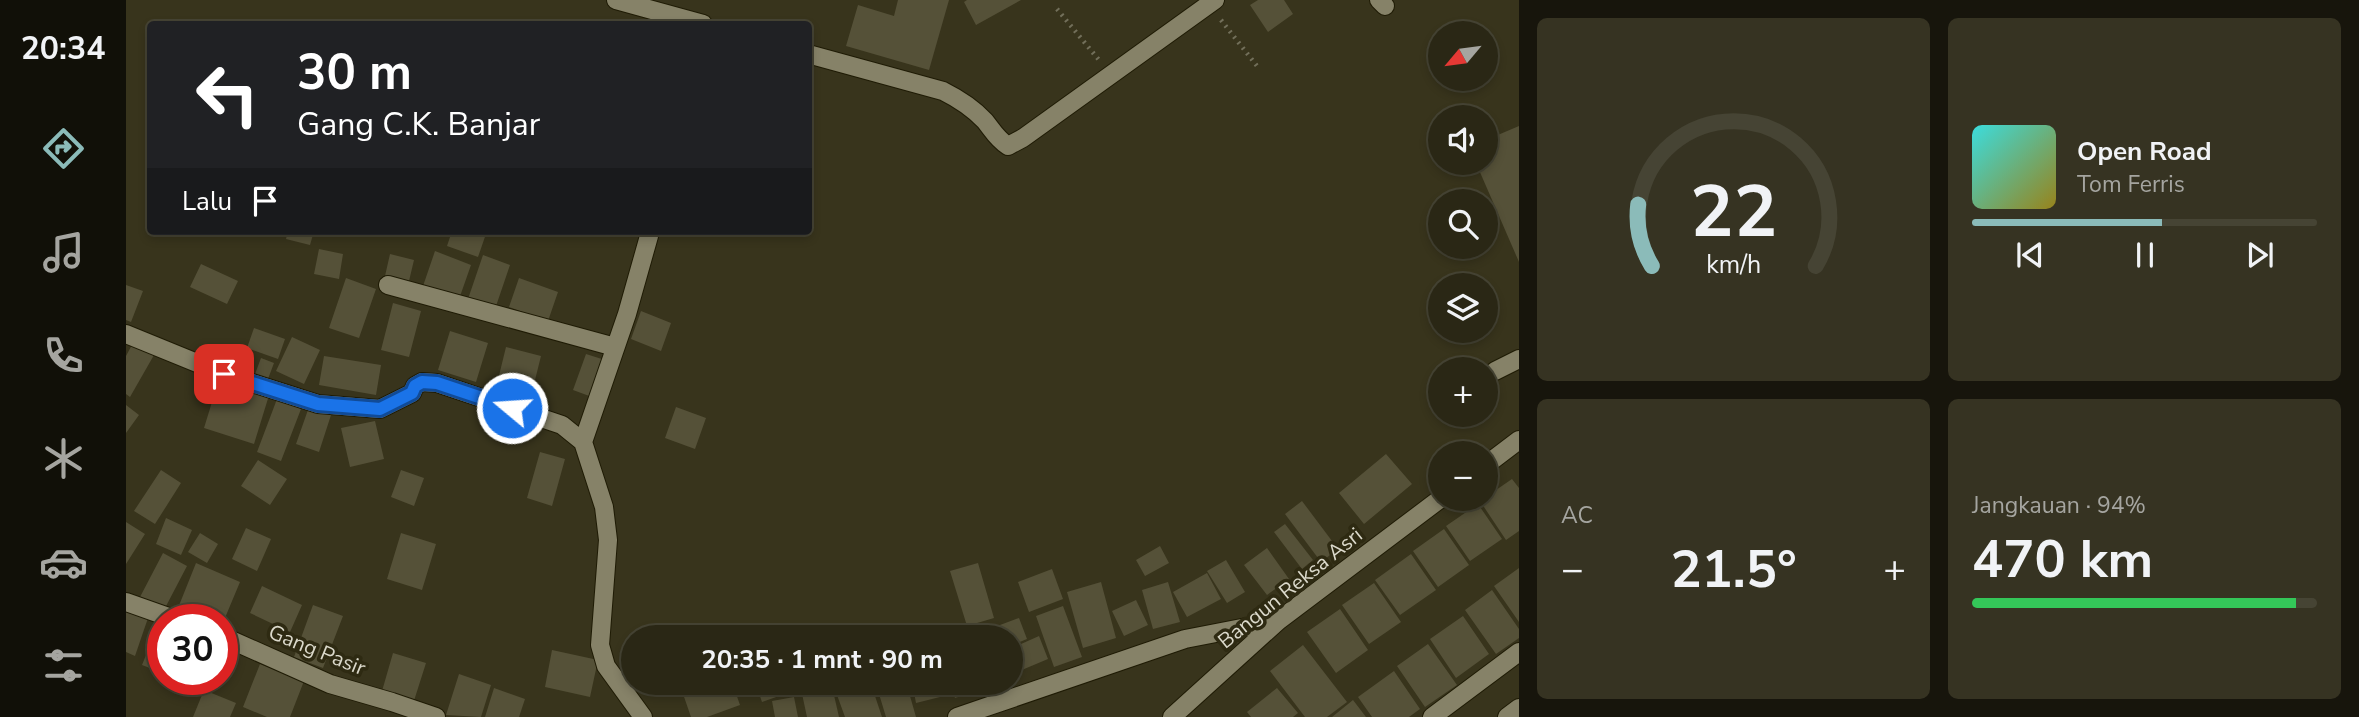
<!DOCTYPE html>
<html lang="id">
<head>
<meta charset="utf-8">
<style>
  body { margin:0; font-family:"Nunito Sans",sans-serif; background:#363322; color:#f1f3f6; height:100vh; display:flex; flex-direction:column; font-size:26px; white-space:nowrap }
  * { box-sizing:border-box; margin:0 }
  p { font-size:23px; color:#a5a5a0 }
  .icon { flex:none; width:38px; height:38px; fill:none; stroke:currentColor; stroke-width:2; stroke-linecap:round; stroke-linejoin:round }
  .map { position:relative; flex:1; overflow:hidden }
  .side { display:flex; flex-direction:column; gap:18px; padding:18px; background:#17150c; width:840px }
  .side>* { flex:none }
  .top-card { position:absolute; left:21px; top:21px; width:665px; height:214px; border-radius:7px; box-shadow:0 4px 10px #0003,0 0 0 2px #464434; background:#202124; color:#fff; overflow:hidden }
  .needle { width:46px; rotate:241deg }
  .tools { position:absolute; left:1302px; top:21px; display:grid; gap:14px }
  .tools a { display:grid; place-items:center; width:70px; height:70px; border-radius:50%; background:#2a2715; box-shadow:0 4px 10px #0003,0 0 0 2px #464434; font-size:35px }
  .speed { position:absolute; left:21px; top:604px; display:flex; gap:14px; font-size:35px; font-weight:700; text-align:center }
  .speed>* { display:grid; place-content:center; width:91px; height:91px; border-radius:50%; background:#2a2715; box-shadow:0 4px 10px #0003,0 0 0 2px #464434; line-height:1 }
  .speed .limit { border:10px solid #d22; background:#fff; color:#111 }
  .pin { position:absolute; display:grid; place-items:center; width:60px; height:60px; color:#fff; margin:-30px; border-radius:14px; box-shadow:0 4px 10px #0006 }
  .me { position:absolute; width:77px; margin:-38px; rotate:288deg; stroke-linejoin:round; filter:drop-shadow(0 0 5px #0008) }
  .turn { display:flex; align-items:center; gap:24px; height:147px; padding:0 35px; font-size:32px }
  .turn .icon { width:91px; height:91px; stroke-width:2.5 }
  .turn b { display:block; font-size:49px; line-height:60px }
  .then { display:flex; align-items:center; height:66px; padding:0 35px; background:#0003; gap:14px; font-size:26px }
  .big { font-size:52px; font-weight:700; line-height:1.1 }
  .side .card { flex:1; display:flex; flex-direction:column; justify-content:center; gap:10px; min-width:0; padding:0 24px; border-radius:10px; background:#363322 }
  .side .dial { align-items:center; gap:0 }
  .dial svg { height:182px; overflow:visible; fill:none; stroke:#464434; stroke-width:7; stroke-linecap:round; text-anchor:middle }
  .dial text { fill:#f1f3f6; stroke:none }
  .song { display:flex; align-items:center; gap:21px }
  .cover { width:84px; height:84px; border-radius:10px; background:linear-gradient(135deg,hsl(180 70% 55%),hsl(50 70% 35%)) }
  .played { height:7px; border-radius:4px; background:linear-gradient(90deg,#8bbbb9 55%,#464434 55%) }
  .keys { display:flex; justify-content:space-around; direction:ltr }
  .heat { display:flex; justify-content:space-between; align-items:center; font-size:38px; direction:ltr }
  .charge { height:10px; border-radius:5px; background:linear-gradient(90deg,#34c759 94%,#464434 0) }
  .side .tiles { flex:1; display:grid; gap:18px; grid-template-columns:repeat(2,1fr) }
  .trip { position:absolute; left:495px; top:625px; width:402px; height:70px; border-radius:35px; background:#2a2715; box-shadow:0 4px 10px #0003,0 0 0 2px #464434; font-weight:700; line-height:70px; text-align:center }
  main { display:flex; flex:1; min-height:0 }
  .menu { display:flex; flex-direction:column; width:126px; justify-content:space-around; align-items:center; background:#111008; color:#a5a5a0 }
  .menu .icon { width:49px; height:49px }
  .menu .current { color:#8bbbb9 }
  .menu b { font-size:32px; color:#f1f3f6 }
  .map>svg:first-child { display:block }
  .building { fill:#555138 }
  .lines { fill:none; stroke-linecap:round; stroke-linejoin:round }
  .minor-casing { stroke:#1f1b05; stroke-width:20 }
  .path { stroke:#726f5a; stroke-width:4.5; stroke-dasharray:2 5; stroke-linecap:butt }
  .minor { stroke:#868268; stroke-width:18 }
  .route-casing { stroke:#114b97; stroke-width:18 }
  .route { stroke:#1a73e8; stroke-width:12 }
  .labels { text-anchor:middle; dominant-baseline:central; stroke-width:7; stroke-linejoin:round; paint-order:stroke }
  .street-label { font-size:21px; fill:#dbd9cb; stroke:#2e2a12 }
</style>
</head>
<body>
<main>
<nav class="menu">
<b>20:34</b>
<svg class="icon current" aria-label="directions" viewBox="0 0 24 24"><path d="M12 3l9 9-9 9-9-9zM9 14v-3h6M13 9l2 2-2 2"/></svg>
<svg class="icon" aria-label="music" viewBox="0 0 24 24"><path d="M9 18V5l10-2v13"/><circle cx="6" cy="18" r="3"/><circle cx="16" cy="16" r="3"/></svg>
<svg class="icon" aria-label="phone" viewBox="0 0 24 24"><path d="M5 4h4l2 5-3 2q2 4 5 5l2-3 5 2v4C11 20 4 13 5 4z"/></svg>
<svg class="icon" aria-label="climate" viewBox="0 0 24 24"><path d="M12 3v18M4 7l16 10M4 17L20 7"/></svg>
<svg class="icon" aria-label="car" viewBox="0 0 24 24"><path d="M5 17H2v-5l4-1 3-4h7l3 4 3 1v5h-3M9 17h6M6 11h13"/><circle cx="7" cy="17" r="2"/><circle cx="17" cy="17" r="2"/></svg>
<svg class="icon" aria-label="filters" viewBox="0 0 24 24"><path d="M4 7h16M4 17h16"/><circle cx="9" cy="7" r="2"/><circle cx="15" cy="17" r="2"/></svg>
</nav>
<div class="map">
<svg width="1393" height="717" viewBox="0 0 1393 717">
  <rect width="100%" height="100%" fill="#38341c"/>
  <path class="building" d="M772,0H823L803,70L720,46L732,5L768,16Z
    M841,0H895L850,25L838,2Z
    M1132,0H1158L1167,14L1142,32L1124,5Z
    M1393,126V262L1350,163H1360V140Z
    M162,231H188L184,245L160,239Z
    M326,231H361L352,257L321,246Z
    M193,249L217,254L213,279L188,274Z
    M309,251L345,265L332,302L296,289Z
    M264,254L288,260L283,281L259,276Z
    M357,255L384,265L369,309L342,299Z
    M75,264L112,281L101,304L64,287Z
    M220,278L250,289L233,338L203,328Z
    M393,278L432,292L422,321L383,307Z
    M0,285L17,291L5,322L0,320Z
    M267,303L295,311L283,357L255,350Z
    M515,311L545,323L535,351L505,339Z
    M128,328L159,339L152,359L121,348Z
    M324,331L362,343L350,382L312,370Z
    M166,337L194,350L178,384L150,371Z
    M7,343L28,355L4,397L0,394V356Z
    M380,347L415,356L404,400L369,392Z
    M460,354L479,360L466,397L447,390Z
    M198,356L255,365L250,395L193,385Z
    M135,358L148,363L142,379L129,374Z
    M94,376L144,392L128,444L78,428Z
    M151,399L175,409L155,461L131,452Z
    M0,405L13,415L0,433Z
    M183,407L205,415L193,452L170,444Z
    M550,407L580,418L569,449L539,438Z
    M249,421L258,459L224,467L215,428Z
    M414,452L439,459L426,506L401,498Z
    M1260,454L1286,484L1238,524L1213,493Z
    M132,460L161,479L144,505L115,486Z
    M35,470L55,483L29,524L8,511Z
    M275,470L298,478L288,506L265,497Z
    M1386,479L1393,488V531L1380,540L1354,501Z
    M1176,501L1212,549L1195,562L1159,514Z
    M1352,504L1376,539L1344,561L1320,526Z
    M40,518L66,530L55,555L30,544Z
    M0,522L19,534L0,564Z
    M1159,524L1187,560L1176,569L1148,532Z
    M120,528L145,539L131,571L106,559Z
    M1318,529L1343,565L1312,587L1287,551Z
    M74,533L92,544L81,563L62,552Z
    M275,533L310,544L296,590L261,579Z
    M1034,546L1043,563L1019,576L1010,560Z
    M1141,548L1163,579L1141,595L1118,565Z
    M37,553L61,566L38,610L14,597Z
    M1285,554L1310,590L1274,615L1249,580Z
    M1100,560L1119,592L1101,603L1081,571Z
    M70,563L114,582L96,625V620H64L50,613Z
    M852,563L868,618L841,626L824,571Z
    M1393,568V622L1368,586Z
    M926,569L937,599L903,612L892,582Z
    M1081,573L1095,599L1061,617L1047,592Z
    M975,582L990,638L957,648L941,592Z
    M1042,582L1054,622L1027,629L1016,590Z
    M1248,583L1275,622L1243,644L1216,605Z
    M136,586L176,605L164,632L124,613Z
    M1366,590L1393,629V638L1370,654L1339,610Z
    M1010,600L1022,625L998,636L986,611Z
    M187,605L217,616L197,668L168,657Z
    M937,606L956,657L928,667L910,616Z
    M1214,609L1242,650L1210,673L1181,632Z
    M0,611L22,618L9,656L0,652Z
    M1337,616L1363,654L1330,678L1304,639Z
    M893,618L901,639L886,645V637H879L874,625Z
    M837,627L840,637H809L808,636Z
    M756,628L760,637H733Z
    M913,636L922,659L891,672L886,659V648Z
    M1302,644L1331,685L1299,707L1271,666Z
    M1177,645L1221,702L1201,717H1179L1144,671Z
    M22,650L37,656V673L16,665Z
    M426,650L472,660L464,697L419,687Z
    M267,653L300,663L286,707L254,698Z
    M134,664L178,681L164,717H141L117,707Z
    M1268,671L1294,709L1283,717H1246L1232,697Z
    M333,674L365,685L355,717L320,715Z
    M579,682H606L614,705L581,717H565L556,691Z
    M629,682H671L673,689L636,702Z
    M705,682L713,717H681L675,689Z
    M756,682H780L790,717H760L750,684Z
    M786,682H814L818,696L790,703Z
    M823,682H876V683L829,698Z
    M745,684L756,717H719L711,695Z
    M368,688L399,699L393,717H359Z
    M1151,688L1172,713L1167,717H1125L1121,712Z
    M78,690L110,703L104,717H67Z
    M668,697L672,717H649L646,701Z
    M1227,700L1240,717H1206Z"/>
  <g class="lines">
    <defs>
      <path id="minor" d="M490,0L577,24
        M1253,0L1259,6
        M682,54L817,91C833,99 847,108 859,121C867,131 871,139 882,146L897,138L1089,0
        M262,285L489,347
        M0,334L98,374L192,404L254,409L286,393L289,386L296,382L311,383L436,425L457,442L478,507L482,540L474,645L480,666L517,717
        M1369,371L1393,359
        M457,442L501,314L523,236
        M1360,465L1393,440
        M0,602L51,620
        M96,636L204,684L266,702L310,717
        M831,717L1059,639L1152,621
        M1046,717L1152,621L1314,499
        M1306,717L1393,652
        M1381,717L1393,708"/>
    </defs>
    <use href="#minor" class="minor-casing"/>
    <path class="path" d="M931,9L973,60
      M1095,20L1131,66"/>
    <use href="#minor" class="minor"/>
  </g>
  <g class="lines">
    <defs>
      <path id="route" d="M98,374L192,404L254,409L286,393L289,386L296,382L311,383L386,408"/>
    </defs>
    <use href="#route" class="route-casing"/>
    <use href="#route" class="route"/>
  </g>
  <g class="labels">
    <g class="street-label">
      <text transform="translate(1164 588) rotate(-39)">Bangun Reksa Asri</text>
      <text transform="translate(191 650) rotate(22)">Gang Pasir</text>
    </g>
  </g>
</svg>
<div class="tools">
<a><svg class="needle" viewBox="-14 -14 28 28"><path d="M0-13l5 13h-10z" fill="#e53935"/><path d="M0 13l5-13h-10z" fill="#a5a5a0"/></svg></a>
<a><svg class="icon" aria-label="sound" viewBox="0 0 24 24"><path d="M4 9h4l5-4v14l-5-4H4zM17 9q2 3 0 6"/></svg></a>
<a><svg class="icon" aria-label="search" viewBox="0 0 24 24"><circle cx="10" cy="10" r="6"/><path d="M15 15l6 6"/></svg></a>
<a><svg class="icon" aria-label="layers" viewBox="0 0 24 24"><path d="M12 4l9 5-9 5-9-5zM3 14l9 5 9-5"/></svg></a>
<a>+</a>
<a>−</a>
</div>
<div class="speed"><div class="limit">30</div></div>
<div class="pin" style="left:98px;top:374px;background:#d93025"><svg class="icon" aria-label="arrive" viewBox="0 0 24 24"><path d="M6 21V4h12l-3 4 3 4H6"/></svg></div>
<svg class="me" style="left:386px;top:408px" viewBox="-20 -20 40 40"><circle r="17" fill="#1a73e8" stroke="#fff" stroke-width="3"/><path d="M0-11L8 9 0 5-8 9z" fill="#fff"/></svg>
<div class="trip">20:35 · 1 mnt · 90 m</div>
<div class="top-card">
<div class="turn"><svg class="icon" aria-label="left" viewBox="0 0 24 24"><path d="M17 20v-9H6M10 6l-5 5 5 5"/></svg><div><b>30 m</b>Gang C.K. Banjar</div></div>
<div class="then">Lalu<svg class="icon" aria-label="arrive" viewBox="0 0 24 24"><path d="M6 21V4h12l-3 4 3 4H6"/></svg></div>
</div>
</div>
<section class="side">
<div class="tiles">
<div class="card dial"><svg viewBox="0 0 100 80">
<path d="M14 69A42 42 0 1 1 86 69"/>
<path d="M14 69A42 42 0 0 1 8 42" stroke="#8bbbb9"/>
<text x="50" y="56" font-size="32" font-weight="700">22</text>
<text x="50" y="72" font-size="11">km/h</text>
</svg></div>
<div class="card">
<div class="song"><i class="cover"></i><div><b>Open Road</b><p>Tom Ferris</p></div></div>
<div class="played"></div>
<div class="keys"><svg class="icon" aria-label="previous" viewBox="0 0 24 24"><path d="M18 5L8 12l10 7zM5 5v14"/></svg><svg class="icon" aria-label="pause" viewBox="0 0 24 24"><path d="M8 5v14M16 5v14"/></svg><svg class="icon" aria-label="next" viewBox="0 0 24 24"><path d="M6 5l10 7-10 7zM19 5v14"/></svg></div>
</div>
<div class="card"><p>AC</p>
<div class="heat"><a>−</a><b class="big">21.5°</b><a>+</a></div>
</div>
<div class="card"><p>Jangkauan · 94%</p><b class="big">470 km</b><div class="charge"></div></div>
</div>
</section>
</main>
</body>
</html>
